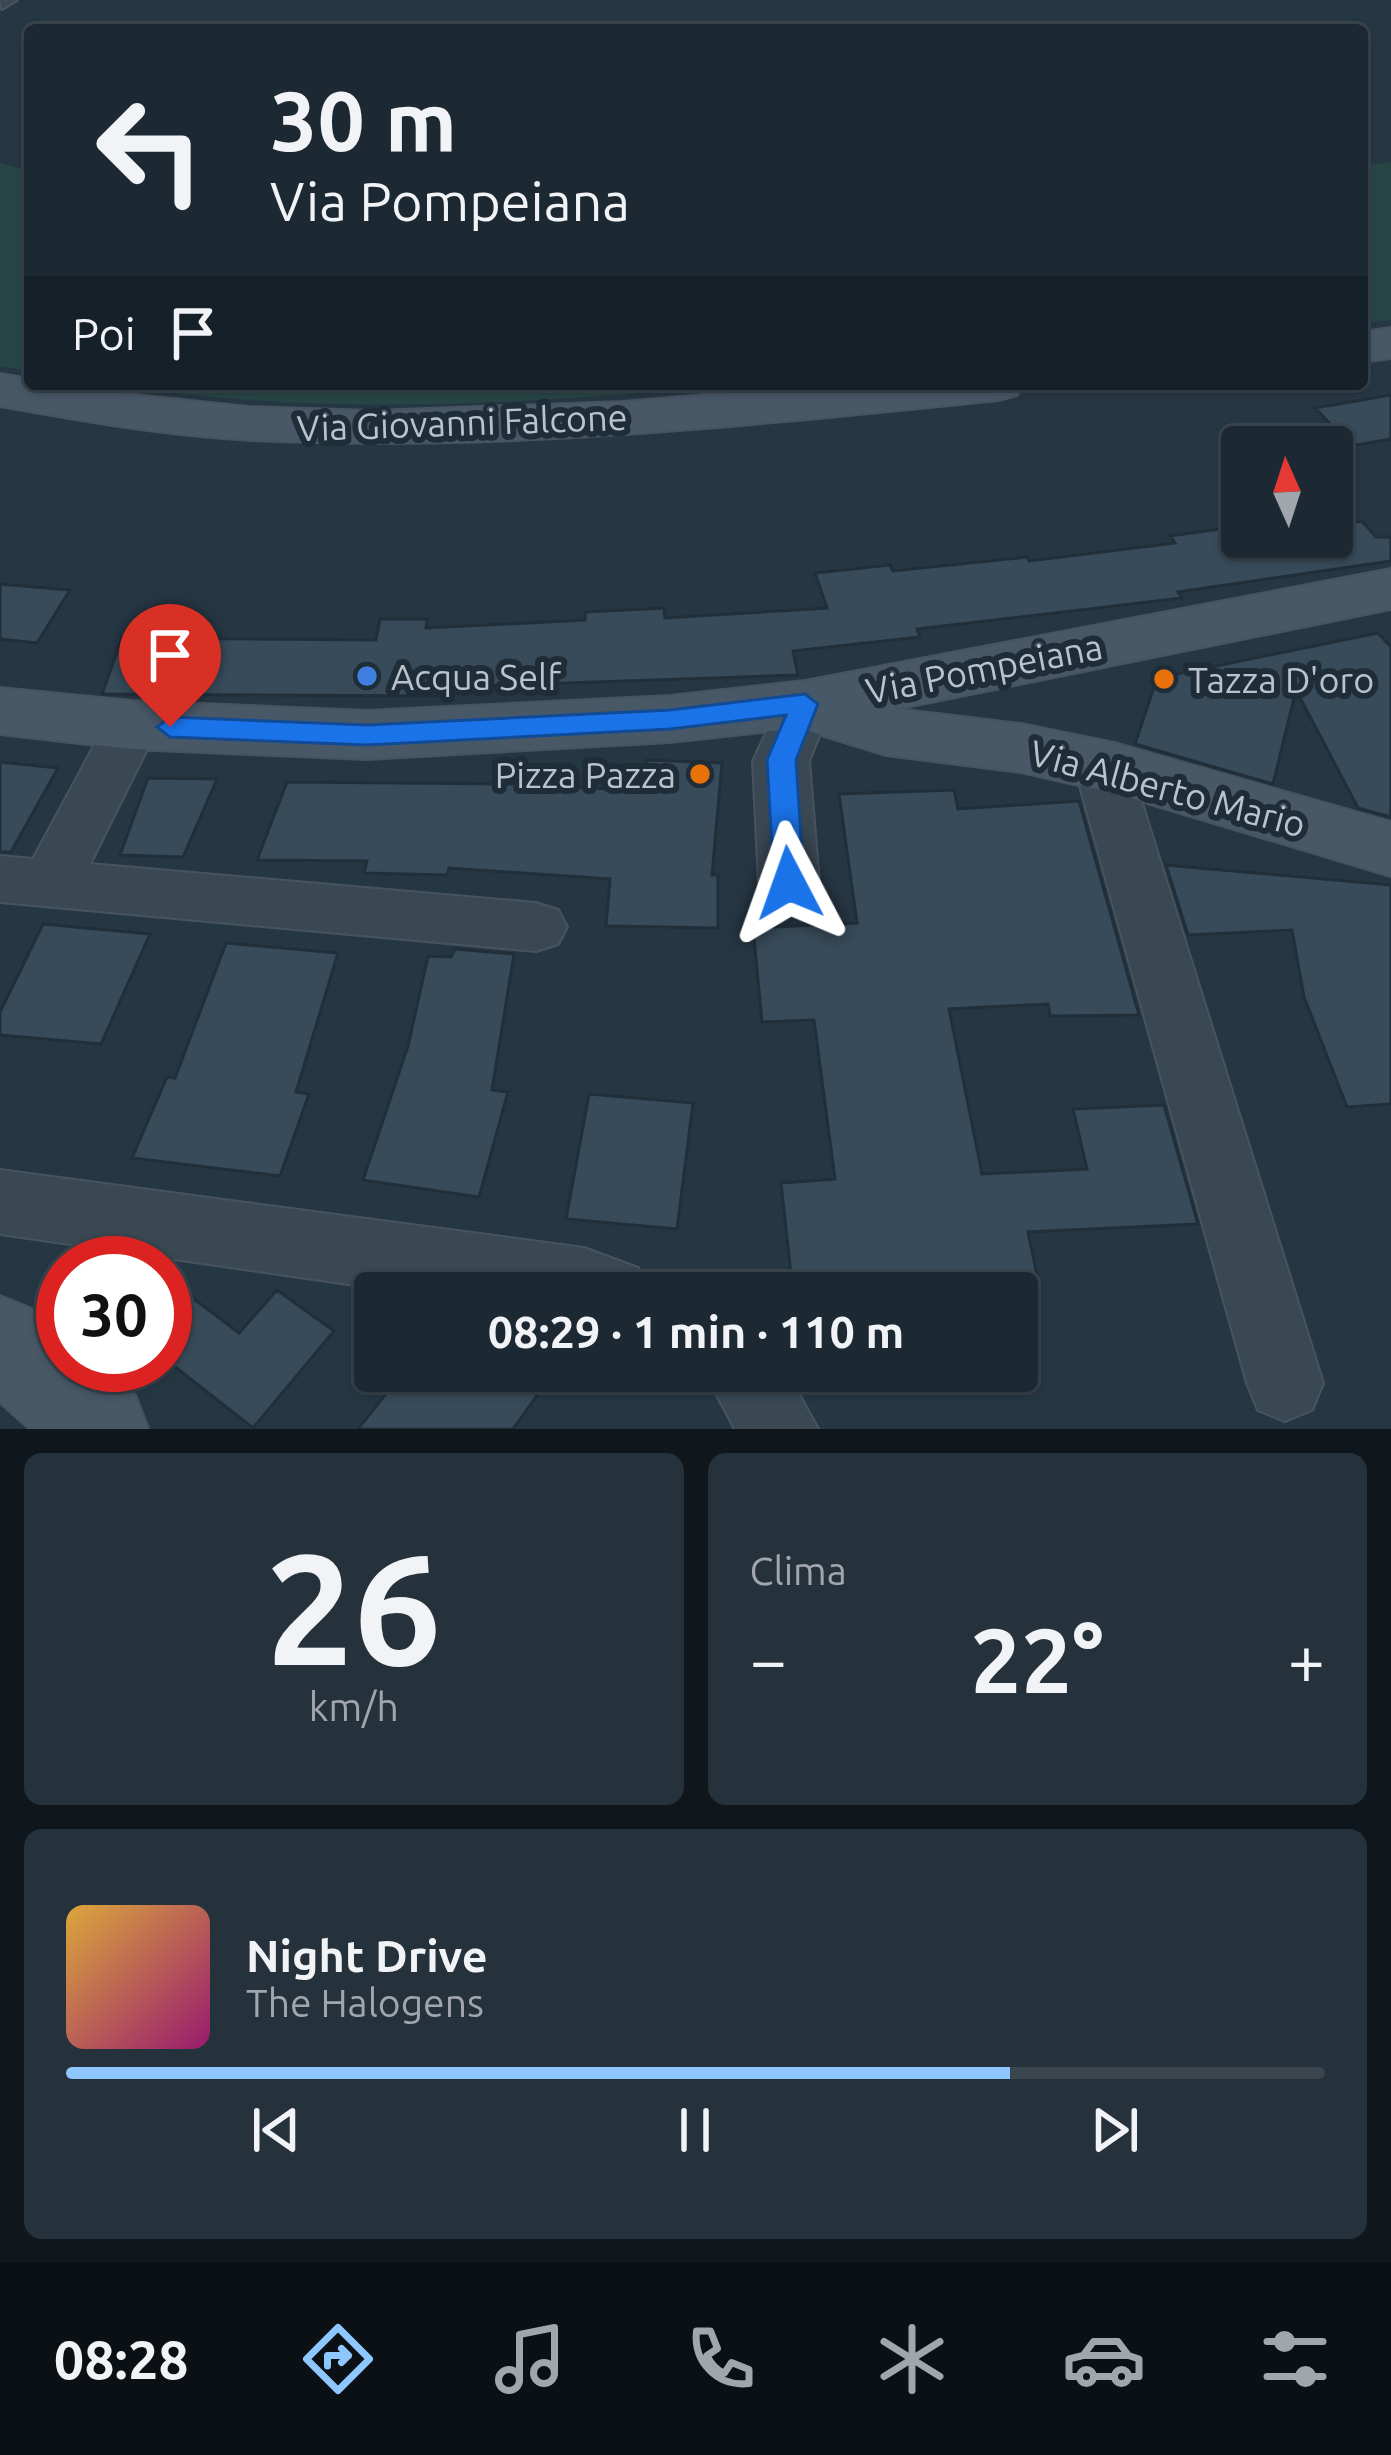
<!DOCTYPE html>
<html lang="it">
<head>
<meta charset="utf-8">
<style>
  body { margin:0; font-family:Ubuntu,sans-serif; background:#25313b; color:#f1f3f6; height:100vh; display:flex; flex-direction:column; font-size:45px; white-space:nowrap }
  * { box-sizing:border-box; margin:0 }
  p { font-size:39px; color:#a0a6ac }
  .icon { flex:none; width:66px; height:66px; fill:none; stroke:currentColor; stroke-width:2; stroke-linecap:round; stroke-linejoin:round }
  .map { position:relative; height:1429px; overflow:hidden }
  .details { display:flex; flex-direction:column; gap:24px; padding:24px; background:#0f171c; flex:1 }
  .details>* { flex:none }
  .hud { position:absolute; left:24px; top:24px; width:1344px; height:366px; border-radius:12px; box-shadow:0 3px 9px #0004,0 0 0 3px #3a454e; background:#1c2933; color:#f1f3f6; overflow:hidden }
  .needle { width:78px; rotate:357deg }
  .fabs { position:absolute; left:1221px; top:426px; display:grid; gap:24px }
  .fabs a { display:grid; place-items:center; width:132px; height:132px; border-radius:12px; background:#1c2933; box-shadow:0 3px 9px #0004,0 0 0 3px #3a454e; font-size:60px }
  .speed { position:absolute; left:36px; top:1236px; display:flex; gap:24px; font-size:60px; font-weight:700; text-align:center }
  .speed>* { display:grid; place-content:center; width:156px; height:156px; border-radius:50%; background:#1c2933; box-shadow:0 3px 9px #0004,0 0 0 3px #3a454e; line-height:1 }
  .speed .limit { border:18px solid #d22; background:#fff; color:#111 }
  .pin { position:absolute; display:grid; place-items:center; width:102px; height:102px; color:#fff; margin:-123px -51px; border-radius:50% 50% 50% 0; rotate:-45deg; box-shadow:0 0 12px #0007 }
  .pin .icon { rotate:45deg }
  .me { position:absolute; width:132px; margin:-66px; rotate:356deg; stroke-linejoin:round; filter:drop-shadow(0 0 9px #0008) }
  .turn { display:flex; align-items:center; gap:42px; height:252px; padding:0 48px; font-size:54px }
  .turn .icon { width:156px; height:156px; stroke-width:2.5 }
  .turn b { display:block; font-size:84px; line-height:102px }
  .then { display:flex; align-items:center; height:114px; padding:0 48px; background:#0003; gap:24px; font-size:45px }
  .big { font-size:90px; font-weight:700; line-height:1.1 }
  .details .tile { flex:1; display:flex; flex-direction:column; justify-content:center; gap:18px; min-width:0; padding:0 42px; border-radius:18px; background:#25313b }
  .details .dial { align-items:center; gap:0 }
  .dial b { font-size:156px; line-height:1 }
  .song { display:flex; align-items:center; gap:36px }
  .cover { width:144px; height:144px; border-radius:18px; background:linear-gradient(135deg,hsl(40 70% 55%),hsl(320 70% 35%)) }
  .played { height:12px; border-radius:6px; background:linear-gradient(90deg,#8dc7fd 75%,#3a454e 75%) }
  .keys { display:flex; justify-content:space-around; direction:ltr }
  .heat { display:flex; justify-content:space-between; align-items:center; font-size:66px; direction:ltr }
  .details .tiles { flex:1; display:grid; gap:24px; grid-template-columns:1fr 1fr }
  .tile:last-child { grid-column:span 2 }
  .trip { position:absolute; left:354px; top:1272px; width:684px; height:120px; border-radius:12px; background:#1c2933; box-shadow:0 3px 9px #0004,0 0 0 3px #3a454e; font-weight:700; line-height:120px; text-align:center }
  .dock { display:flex; height:192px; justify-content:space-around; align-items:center; background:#0b1014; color:#a0a6ac }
  .dock .icon { width:84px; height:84px }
  .dock .current { color:#8dc7fd }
  .dock b { font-size:54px; color:#f1f3f6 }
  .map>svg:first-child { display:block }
  .green { fill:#284545 }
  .building { fill:#384b5a; stroke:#212f3b; stroke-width:3 }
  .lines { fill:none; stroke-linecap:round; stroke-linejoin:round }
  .street-casing { stroke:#475460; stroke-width:4 }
  .secondary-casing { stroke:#475460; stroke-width:4 }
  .street { fill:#3a4854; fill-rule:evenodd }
  .secondary { fill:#485867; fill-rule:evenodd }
  .route { fill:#1a73e8; stroke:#114b97; stroke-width:3 }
  .shop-dot { fill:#3f7fe0; stroke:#1f2d39; stroke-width:4.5 }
  .food-dot { fill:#e8710a; stroke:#1f2d39; stroke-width:4.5 }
  .labels { text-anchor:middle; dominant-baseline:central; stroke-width:12; stroke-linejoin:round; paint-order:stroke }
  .street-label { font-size:36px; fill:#b8c3cd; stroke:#1f2d39 }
  .poi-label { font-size:36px; fill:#b8c3cd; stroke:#1f2d39; text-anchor:start }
</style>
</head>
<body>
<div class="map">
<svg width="1391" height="1429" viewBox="0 0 1391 1429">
  <rect width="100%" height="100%" fill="#263744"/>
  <path class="green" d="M1391,162V320L1362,323V166Z
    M0,163L30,171V371L0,366Z
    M111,384H741C533,404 318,418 111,384Z"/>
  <path class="building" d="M1391,395V439L1351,446L1315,408Z
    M1362,521L1376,537H1391V561L1178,592L1182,598L917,629L920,637L793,651L798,675L450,687L449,696L102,694L122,638L376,640L380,619H427L426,628L585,620V612L664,608L665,618L827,608L815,573L890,565L893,571L1027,557L1029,561L1175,543L1170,536L1242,526V537H1332V526Z
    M0,584L70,590L37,643L0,639Z
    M1378,633L1391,647V817L1358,808L1296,690L1273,784L1135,744L1157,678Z
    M646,760L722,763L712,875H718V928L606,926L610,879L449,868L447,875L364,873L367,861L257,860L287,782L522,784L642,791Z
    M0,762L58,768L11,852H0Z
    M148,778L217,779L183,857L120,855Z
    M954,790L958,809L1079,801L1139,1015L1050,1016L1048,1004L949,1009L982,1174L1087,1169L1073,1109L1164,1105L1198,1224L1028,1232L1040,1290L793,1293L781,1183L835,1179L814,1020L762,1022L753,928L857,923L839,794Z
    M1166,865L1391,885V1104L1347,1107L1304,997L1292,930L1188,935Z
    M43,924L150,934L101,1044L0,1035V1012Z
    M226,943L338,953L296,1092L309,1094L280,1176L132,1158L167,1077L175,1078Z
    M455,949L514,954L492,1090L508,1092L479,1197L363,1180L408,1046L428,956L451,957Z
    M589,1094L693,1103L677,1229L566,1219Z
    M165,1277L239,1333L277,1290L334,1331L253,1428L165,1359Z
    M404,1371H555L513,1429H358Z"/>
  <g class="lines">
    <defs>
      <path id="street" d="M0,0H17L2,9Z
        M805,685L824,691L832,704L809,761L819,883L810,899L789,906L768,899L759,883L753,761L786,691Z
        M132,706L151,711L159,725L90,864L536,903L558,910L567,927L558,944L536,951L0,902V856L33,859L113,711Z
        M1102,745L1122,751L1130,765L1323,1383L1312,1410L1285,1421L1258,1410L1247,1383L1074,765L1082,751Z
        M0,1170L584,1248L638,1268L649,1293H411L0,1234Z
        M704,1371H786L818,1429H735Z"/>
      <path id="secondary" d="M1391,328V358L1362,362V332Z
        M0,374L30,379V384L248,407L373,411L623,402L836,384H1024L1017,395L998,400C750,425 502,452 253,440C168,436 84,421 0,406Z
        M1391,569V609L896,709L1021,724L1114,743L1391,822V876L1114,793L1021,772L886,755L799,728L670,742L367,759L132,749L0,734V688L132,701L367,711L670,696L805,681Z
        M0,1296L32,1309L63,1335V1365H98L135,1395L148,1429H30L0,1402Z"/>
    </defs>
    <use href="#street" class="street-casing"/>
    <use href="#secondary" class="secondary-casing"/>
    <use href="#street" class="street"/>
    <use href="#secondary" class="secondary"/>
  </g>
  <path class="route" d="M805,694L818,704L796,760L804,883L800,892H779L774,883L767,760L786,715L670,729L367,745L170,737L157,727L170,717L367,725L670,710Z"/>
  <circle class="shop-dot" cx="367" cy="676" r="12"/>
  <g class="food-dot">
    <circle cx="1164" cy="679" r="12"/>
    <circle cx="700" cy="774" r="12"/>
  </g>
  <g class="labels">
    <g class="street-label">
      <text transform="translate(462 422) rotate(-2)">Via Giovanni Falcone</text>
      <text transform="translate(984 668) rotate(-11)">Via Pompeiana</text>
      <text transform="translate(1168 788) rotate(15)">Via Alberto Mario</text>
    </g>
    <g class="poi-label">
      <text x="391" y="676">Acqua Self</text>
      <text x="1188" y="679">Tazza D'oro</text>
      <text x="676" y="774" text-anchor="end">Pizza Pazza</text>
    </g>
  </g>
</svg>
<div class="fabs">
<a><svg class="needle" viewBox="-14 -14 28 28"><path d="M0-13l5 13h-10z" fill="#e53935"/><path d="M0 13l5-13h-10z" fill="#a0a6ac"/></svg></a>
</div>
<div class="speed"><div class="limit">30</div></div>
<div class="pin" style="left:170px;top:727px;background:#d93025"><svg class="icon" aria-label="arrive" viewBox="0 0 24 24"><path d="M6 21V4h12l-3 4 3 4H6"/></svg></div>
<svg class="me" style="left:789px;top:883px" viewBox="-20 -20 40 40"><path d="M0-17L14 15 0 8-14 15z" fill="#1a73e8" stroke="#fff" stroke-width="4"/></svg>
<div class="trip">08:29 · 1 min · 110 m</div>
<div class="hud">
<div class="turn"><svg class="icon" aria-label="left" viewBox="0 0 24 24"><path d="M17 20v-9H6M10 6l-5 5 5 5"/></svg><div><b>30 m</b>Via Pompeiana</div></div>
<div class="then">Poi<svg class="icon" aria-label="arrive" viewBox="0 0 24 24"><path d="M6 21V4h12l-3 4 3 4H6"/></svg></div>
</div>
</div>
<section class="details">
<div class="tiles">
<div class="tile dial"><b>26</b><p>km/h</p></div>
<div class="tile"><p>Clima</p>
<div class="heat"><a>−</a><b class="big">22°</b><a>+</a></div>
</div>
<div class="tile">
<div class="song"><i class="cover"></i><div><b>Night Drive</b><p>The Halogens</p></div></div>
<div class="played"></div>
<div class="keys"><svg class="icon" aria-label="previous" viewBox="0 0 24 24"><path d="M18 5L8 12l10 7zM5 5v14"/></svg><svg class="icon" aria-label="pause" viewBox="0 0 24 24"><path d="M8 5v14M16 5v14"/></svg><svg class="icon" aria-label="next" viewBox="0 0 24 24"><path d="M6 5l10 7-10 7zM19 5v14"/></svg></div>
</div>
</div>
</section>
<nav class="dock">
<b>08:28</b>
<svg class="icon current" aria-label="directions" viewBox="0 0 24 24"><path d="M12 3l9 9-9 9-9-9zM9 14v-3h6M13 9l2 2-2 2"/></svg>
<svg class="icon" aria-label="music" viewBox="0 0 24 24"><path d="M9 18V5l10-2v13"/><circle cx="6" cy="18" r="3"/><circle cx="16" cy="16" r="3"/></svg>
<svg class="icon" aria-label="phone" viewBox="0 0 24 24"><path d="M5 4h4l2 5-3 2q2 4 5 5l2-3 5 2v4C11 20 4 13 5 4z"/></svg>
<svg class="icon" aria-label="climate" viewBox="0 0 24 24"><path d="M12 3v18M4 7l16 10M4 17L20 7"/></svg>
<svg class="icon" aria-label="car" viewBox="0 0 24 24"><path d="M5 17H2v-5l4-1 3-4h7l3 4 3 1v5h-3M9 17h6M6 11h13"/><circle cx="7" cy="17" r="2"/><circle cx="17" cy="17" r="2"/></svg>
<svg class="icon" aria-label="filters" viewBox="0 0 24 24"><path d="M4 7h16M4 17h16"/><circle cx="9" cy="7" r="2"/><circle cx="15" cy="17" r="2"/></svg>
</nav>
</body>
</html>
